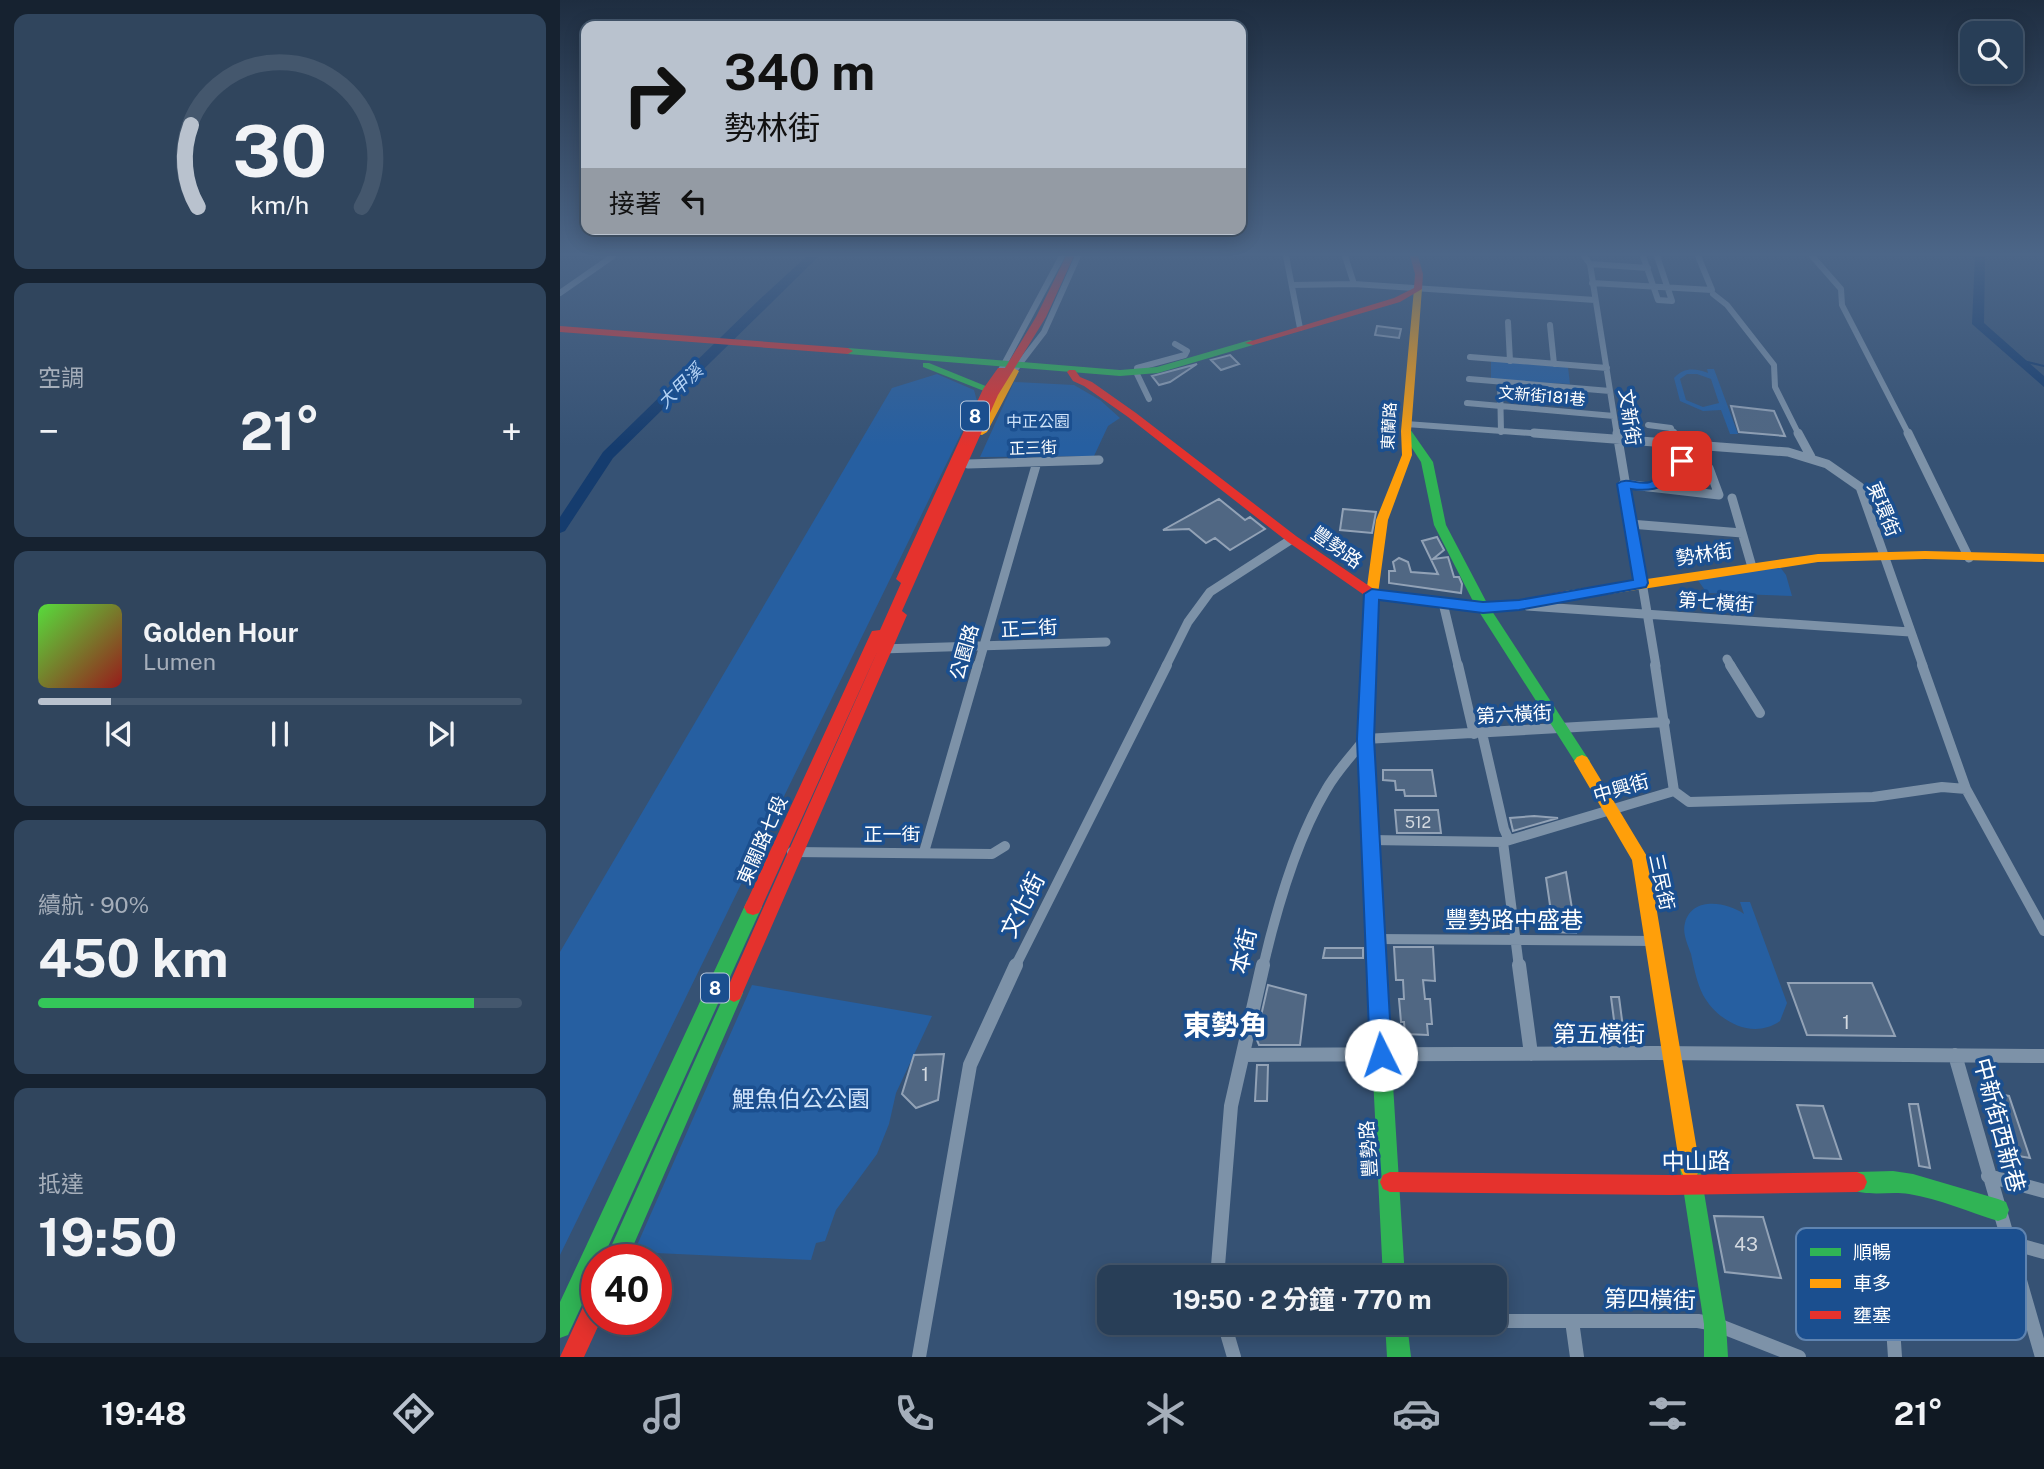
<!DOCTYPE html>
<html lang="zh-TW">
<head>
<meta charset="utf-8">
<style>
  body { margin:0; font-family:"Public Sans","Noto Sans TC",sans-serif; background:#30455d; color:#f1f3f6; height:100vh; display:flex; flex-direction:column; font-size:26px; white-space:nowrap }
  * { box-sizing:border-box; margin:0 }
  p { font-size:23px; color:#a5aeba }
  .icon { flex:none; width:38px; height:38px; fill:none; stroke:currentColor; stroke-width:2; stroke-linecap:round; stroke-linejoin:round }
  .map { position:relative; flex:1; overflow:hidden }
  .details { display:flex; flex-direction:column; gap:14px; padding:14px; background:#162230; width:560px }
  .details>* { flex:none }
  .hud { position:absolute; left:21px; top:21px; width:665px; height:214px; border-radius:14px; box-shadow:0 4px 18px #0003,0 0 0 2px #44576d; background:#b9c2ce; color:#111; overflow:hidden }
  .buttons { position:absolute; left:1400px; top:21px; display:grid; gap:14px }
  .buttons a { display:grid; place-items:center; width:63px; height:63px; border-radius:14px; background:#283e57; box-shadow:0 4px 18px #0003,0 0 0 2px #44576d; font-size:35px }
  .speed { position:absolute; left:21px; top:1244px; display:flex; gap:14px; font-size:35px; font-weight:700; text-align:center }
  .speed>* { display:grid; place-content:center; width:91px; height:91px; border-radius:50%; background:#283e57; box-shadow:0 4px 18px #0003,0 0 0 2px #44576d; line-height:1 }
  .speed .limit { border:10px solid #d22; background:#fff; color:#111 }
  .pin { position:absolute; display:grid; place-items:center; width:60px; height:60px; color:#fff; margin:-30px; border-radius:14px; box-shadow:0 4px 10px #0006 }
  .me { position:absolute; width:77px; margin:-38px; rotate:356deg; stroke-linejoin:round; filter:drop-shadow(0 0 5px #0008) }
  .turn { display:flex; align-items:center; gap:24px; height:147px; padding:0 28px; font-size:32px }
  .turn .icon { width:91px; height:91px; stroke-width:2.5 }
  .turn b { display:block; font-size:49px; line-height:60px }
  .then { display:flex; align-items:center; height:66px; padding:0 28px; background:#0003; gap:14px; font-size:26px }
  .big { font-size:52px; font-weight:700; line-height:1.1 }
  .details .card { flex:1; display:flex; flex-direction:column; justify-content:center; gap:10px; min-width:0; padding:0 24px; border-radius:14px; background:#30455d }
  .details .dial { align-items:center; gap:0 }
  .dial svg { height:182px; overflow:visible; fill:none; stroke:#44576d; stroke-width:7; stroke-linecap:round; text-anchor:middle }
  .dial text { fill:#f1f3f6; stroke:none }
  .song { display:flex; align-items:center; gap:21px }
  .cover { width:84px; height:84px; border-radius:10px; background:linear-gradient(135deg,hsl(110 70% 55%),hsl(0 70% 35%)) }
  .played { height:7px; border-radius:4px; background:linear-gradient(90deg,#b9c2ce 15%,#44576d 15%) }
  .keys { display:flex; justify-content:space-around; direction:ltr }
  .heat { display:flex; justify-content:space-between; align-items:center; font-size:38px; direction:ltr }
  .charge { height:10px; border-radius:5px; background:linear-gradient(90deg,#34c759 90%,#44576d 0) }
  .trip { position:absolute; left:537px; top:1265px; width:410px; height:70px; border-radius:14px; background:#283e57; box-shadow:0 4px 18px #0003,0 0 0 2px #44576d; font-weight:700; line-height:70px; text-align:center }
  .dock { display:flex; height:112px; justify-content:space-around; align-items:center; background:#101923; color:#a5aeba }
  .dock .icon { width:49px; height:49px }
  .dock .on { color:#b9c2ce }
  .dock b { font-size:32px; color:#f1f3f6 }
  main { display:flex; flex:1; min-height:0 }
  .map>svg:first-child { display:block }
  .green { fill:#265fa1; fill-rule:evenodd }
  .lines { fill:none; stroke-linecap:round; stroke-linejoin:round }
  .stream { stroke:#153c6e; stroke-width:2 }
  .river { fill:#153c6e; fill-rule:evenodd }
  .building { fill:#506783; stroke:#92a2b6; stroke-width:2 }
  .street-far3 { stroke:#7d92a8; stroke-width:6 }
  .street-far2 { stroke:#7d92a8; stroke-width:9 }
  .street-far1 { stroke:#7d92a8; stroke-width:10 }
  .street { stroke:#7d92a8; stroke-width:14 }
  .fast { fill:#30b455; fill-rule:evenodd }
  .slow { fill:#ff9f0a; fill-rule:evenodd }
  .jam { fill:#e5322d; fill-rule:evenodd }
  .route { fill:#1a73e8; stroke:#114b97; stroke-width:2 }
  .labels { text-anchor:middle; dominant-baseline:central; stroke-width:7; stroke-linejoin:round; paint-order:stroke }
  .far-street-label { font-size:16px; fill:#fff; stroke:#1b4f8f }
  .far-park-label { font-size:16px; fill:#cfe3fa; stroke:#1b4f8f }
  .number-label { font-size:16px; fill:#d3d9e0 }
  .far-water-label { font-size:18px; font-style:italic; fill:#b5d3f5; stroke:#1b4f8f }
  .shield { fill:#1b4f8f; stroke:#bbcadd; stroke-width:2 }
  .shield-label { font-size:18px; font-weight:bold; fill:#fff }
  .street-label { font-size:19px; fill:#fff; stroke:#1b4f8f }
  .near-number-label { font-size:19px; fill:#d3d9e0 }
  .near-street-label { font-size:23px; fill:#fff; stroke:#1b4f8f }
  .near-park-label { font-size:23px; fill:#cfe3fa; stroke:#1b4f8f }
  .near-quarter-label { font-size:28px; font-weight:bold; fill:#fff; stroke:#1b4f8f }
  .key { fill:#1b4f8f; stroke:#5f84b1; stroke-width:2 }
  .key-label { font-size:19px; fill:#fff }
</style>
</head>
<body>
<main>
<section class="details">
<div class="card dial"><svg viewBox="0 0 100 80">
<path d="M14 69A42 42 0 1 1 86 69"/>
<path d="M14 69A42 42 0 0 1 11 33" stroke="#b9c2ce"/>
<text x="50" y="56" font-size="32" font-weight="700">30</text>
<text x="50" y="72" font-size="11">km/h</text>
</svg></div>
<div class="card"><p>空調</p>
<div class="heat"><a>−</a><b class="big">21°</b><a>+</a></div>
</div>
<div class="card">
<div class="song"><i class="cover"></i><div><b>Golden Hour</b><p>Lumen</p></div></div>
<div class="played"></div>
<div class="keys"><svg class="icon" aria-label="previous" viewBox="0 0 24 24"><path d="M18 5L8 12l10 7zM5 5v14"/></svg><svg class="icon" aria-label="pause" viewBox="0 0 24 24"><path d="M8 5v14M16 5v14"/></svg><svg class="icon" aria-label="next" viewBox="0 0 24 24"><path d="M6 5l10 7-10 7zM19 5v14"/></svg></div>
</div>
<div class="card"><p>續航 · 90%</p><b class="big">450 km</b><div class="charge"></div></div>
<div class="card"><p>抵達</p><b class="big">19:50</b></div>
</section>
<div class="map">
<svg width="1484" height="1357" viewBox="0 0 1484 1357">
  <rect width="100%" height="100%" fill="#365274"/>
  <path class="green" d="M931,361L1008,367L1010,384L931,380Z
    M1147,369H1154L1178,434H1170L1161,410L1143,411L1120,401L1114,378C1123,367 1136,368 1148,373ZM1127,374H1137L1151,379L1159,403L1143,407L1126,400L1120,379Z
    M377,374L414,390L417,401L0,1255V952L332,388Z
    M454,382L514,385L540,400L560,418L548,426L534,456L420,457Z
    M1220,567L1226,575L1232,596L1147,593L1137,579Z
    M1180,902H1190L1227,1003L1220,1021C1193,1040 1158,1022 1143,995C1137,983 1134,968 1131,954C1128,945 1122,933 1125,923C1132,896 1167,902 1184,914Z
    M192,985L372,1016L336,1093L329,1124L317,1154L276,1210L265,1241L256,1243L251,1260L74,1252Z"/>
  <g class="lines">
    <path class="stream" d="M1459,360L1484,366"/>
    <path class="river" d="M247,256H259L53,458L5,531L0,533V517L43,452L200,299Z
      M1415,256H1425L1424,323L1484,376V387L1412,324Z"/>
  </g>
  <path class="building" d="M817,326L841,329L839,338L815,335Z
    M670,355L679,364L661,370L651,360Z
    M637,364L610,382L599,385L592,376Z
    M950,388L983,391L984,403L950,401Z
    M1171,406L1214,411L1225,436L1179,432Z
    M659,499L685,520L690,517L705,529L670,550L655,538L646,543L629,529L603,530Z
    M783,509L816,512L812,533L780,530Z
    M877,537L884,550L873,559L888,557L894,577H899L902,584L901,593L829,583V571H835L833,562L839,558L848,562L851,572L878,574L862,541Z
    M823,770H872L876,796H845L844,790H836L835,781L823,780Z
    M835,810H878L881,833H837Z
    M974,816L998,818L953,831L950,818Z
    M1006,872L1016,933L994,932L986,878Z
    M834,947H873L875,981L863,980L865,999H870L872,1024H867L868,1035L845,1034L844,1022H841L839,999H844L843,980H836Z
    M765,948H803V958H763Z
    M1228,983H1312L1335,1036L1247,1035Z
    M708,985L746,995L740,1045H699L696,1038Z
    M1051,997H1059L1065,1043H1057Z
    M384,1054L378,1100L356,1108L342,1094L354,1055Z
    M697,1065H708L707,1101H695Z
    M1422,1091L1449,1096L1470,1158L1441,1153Z
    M1349,1104H1358L1370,1168L1359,1166Z
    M1237,1105L1263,1106L1281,1159L1254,1158Z
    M1154,1216L1203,1217L1221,1278L1165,1272Z"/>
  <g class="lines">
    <path class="street-far3" d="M726,256L740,328
      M785,256L794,284
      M1024,256L1030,264L1057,435
      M1083,256L1098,300L1112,301L1097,256
      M1252,256L1281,289L1282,305L1349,435
      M1030,264L1088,268
      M1032,283L1152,290L1138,256
      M732,285L794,284L1035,300
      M0,293L53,256
      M1153,294L1167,305L1214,365L1215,387L1239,435
      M948,322L950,361
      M990,325L994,364
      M910,357L1047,368
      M441,370L502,256
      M454,371L484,332L518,256
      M909,379L1050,391
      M940,383L941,432
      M589,399L577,374V368L625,355L627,351L615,344
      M907,403L1054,416
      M846,424L998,435
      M1088,425L1111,428L1113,435"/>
    <path class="street-far2" d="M974,433L1228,452L1267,464L1300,487L1363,666
      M1057,433L1096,666
      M1238,433L1251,457
      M1348,433L1409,558
      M408,464L539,460
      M1063,484L1159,495L1149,468
      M1090,487L1109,476L1122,461L1113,433
      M1172,498L1192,567
      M1070,524L1182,533
      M883,603L898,666
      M967,606L1350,632
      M321,649L546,642
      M1167,659L1171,666
      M418,666L477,462
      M606,666L628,622L650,592L732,539"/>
    <path class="street-far1" d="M898,665L914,734
      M1095,665L1114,791
      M1170,665L1200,713
      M1362,665L1406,789L1484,931
      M922,733L944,829L949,840
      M810,840L943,842L1114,791L1129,802L1313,797L1382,787L1406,789
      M943,842L959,967
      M232,852L432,854L445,846
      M364,852L418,665
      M814,939L1094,941
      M455,967L607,665
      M703,967C716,911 737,839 766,790C776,772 792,755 805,739L1105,722"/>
    <path class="street" d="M959,965L971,1054
      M683,1055L1095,1053L1484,1056
      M1395,1055L1482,1357
      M1428,1176L1484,1191
      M1448,1242L1484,1252
      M657,1278L671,1106L703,965
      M934,1321H1138L1155,1324L1239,1357
      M1012,1321L1017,1357
      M664,1323L674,1357
      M359,1357L410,1065L456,965
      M1335,1357L1331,1298L1355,1309"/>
    <path class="fast" d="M690,340L693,341V345L598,373L560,376L288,354L283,351L288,348L560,370L597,367Z
      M363,363H369L433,389L424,391L363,367Z
      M846,428L850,429L873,462L886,525L928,605L1027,757L1030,761L1027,765L1022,767L1017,765L916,607L874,525L861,462L841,431Z
      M807,787L813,789L815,794L845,1278H823L799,794L801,789Z
      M193,899L199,901L202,907L199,913L42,1260H37V1272L8,1335L0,1338V1302L187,901Z
      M174,984L180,987L183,993L67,1260H45L168,987Z
      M1130,1158L1137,1161L1140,1168L1166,1324L1168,1357H1144V1324L1120,1168L1123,1161Z
      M1333,1171L1353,1174L1438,1199L1446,1202L1449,1210L1446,1218L1438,1221C1409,1212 1379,1199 1349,1194C1330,1191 1307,1197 1290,1189L1287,1182L1290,1175L1297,1172Z
      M825,1323H847L851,1357H827Z"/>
    <path class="slow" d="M858,286L862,289L851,431L852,455L828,520L818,594L812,739L815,794L813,799L807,801L801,799L799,794L798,739L806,594L816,520L842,455L841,431L854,289Z
      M454,368L459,371L427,432L422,435L418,434L417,432L449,371Z
      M1365,551L1484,554V562L1365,559L1258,562L1005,601L999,596L1005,591L1258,554Z
      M1022,755L1027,757L1088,858L1140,1168L1137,1175L1130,1178L1123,1175L1120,1168L1072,860L1014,761L1017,757Z"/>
    <path class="jam" d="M506,256H514L486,317L438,395L342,611L347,615L180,999L174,1002L168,999L165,993L168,987L318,650L199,913L193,915L187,913L184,907L187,901L310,635L312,631L320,630L341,583L336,579L423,389L438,368H445L476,317Z
      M850,256H858L863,274L862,289L840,302L693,345L685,343L834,298L854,288L855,274Z
      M0,326L288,348L293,351L288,354L0,332Z
      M509,370H515L520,377L532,382L576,413L736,536L815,590L923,602L959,600L1005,591L1011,596L1005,601L959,610L923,612L807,597L728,542L568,417L524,386L513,381L507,372Z
      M830,1172L1110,1175L1297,1172L1304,1175L1307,1182L1304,1189L1297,1192L1110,1195L830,1192L823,1189L820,1182L823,1175Z
      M37,1291V1320H41L24,1357H0L29,1294Z"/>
  </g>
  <linearGradient id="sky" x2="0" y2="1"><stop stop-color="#1e2d40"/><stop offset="0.57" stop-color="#4c6688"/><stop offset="1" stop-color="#4c6688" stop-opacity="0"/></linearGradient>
  <rect width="1484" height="446" fill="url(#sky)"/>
  <path class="route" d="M1122,457L1129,461C1112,484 1099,493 1071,489L1088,583L1086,587L959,610L923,613L819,600L814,739L832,1055L829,1063L821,1066L813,1063L810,1055L797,739L804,594L812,589L923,602L959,600L1073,580L1057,484C1067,476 1079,486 1090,482C1104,476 1110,462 1122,457Z"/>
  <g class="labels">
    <g class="far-street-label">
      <text transform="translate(982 396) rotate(5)">文新街181巷</text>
      <text transform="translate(829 426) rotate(-87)">東蘭路</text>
      <text transform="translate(473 448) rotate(-2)">正三街</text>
    </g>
    <g class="far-park-label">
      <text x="478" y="421">中正公園</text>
    </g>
    <g class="number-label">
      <text x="858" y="822">512</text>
    </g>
    <g class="far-water-label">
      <text transform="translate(120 386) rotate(-44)">大甲溪</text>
    </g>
    <g class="shield">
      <rect x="401" y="401.5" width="28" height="29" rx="5"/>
      <rect x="141" y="973.5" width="28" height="29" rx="5"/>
    </g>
    <g class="shield-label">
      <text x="415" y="416">8</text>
      <text x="155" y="988">8</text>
    </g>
    <g class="street-label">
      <text transform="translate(1070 417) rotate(82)">文新街</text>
      <text transform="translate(1324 509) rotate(68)">東環街</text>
      <text transform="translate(777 547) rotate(35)">豐勢路</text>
      <text transform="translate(1144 554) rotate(-8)">勢林街</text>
      <text transform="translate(1156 602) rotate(4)">第七橫街</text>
      <text transform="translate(469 628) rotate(-3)">正二街</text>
      <text transform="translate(404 652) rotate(-74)">公園路</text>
      <text transform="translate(954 714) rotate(-3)">第六橫街</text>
      <text transform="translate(1061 788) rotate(-16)">中興街</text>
      <text x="332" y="834">正一街</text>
      <text transform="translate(202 840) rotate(-66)">東關路七段</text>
      <text transform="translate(1102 882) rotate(78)">三民街</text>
      <text transform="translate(808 1149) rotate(-94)">豐勢路</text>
    </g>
    <g class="near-number-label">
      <text x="1286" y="1022">1</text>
      <text x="365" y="1074">1</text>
      <text x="1186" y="1244">43</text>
    </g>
    <g class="near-street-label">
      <text transform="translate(462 905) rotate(-63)">文化街</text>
      <text x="954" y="919">豐勢路中盛巷</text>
      <text transform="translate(683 951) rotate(-77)">本街</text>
      <text x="1039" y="1033">第五橫街</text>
      <text transform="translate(1440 1125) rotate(75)">中新街西新巷</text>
      <text transform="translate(1136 1161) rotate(-1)">中山路</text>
      <text transform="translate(1090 1299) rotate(1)">第四橫街</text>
    </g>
    <g class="near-park-label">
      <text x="241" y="1098">鯉魚伯公公園</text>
    </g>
    <g class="near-quarter-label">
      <text x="665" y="1024">東勢角</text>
    </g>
  </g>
  <rect x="1236" y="1228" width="230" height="112" rx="10" class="key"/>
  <rect x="1250" y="1248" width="31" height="8" fill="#30b455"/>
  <rect x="1250" y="1279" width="31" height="9" fill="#ff9f0a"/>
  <rect x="1250" y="1311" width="31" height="8" fill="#e5322d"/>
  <g class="key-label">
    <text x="1293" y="1259">順暢</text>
    <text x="1293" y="1290">車多</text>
    <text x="1293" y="1322">壅塞</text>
  </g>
</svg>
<div class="buttons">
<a><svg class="icon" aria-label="search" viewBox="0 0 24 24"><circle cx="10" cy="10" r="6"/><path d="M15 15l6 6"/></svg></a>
</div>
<div class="speed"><div class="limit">40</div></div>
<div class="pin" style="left:1122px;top:461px;background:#d93025"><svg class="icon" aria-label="arrive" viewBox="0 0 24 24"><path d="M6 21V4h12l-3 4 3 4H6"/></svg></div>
<svg class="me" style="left:821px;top:1055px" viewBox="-20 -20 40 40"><circle r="19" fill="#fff"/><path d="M0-13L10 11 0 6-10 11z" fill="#1a73e8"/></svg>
<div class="trip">19:50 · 2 分鐘 · 770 m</div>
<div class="hud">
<div class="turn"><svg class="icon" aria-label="right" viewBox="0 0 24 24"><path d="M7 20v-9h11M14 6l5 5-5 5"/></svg><div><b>340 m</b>勢林街</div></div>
<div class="then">接著<svg class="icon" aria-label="left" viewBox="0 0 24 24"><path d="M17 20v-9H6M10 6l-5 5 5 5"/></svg></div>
</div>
</div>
</main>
<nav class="dock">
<b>19:48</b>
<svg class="icon on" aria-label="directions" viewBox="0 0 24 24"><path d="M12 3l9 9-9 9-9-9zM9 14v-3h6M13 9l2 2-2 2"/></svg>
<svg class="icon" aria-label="music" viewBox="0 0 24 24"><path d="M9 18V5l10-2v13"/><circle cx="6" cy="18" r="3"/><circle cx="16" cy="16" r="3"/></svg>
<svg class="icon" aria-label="phone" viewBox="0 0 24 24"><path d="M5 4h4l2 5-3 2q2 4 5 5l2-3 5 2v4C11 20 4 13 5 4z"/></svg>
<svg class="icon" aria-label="climate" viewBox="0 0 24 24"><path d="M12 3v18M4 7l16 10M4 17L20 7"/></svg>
<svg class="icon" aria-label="car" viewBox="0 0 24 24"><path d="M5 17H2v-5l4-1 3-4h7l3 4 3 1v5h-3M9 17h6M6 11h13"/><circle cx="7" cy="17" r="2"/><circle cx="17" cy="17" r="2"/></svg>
<svg class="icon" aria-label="filters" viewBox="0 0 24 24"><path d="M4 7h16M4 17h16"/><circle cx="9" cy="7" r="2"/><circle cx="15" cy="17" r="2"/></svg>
<b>21°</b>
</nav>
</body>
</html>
